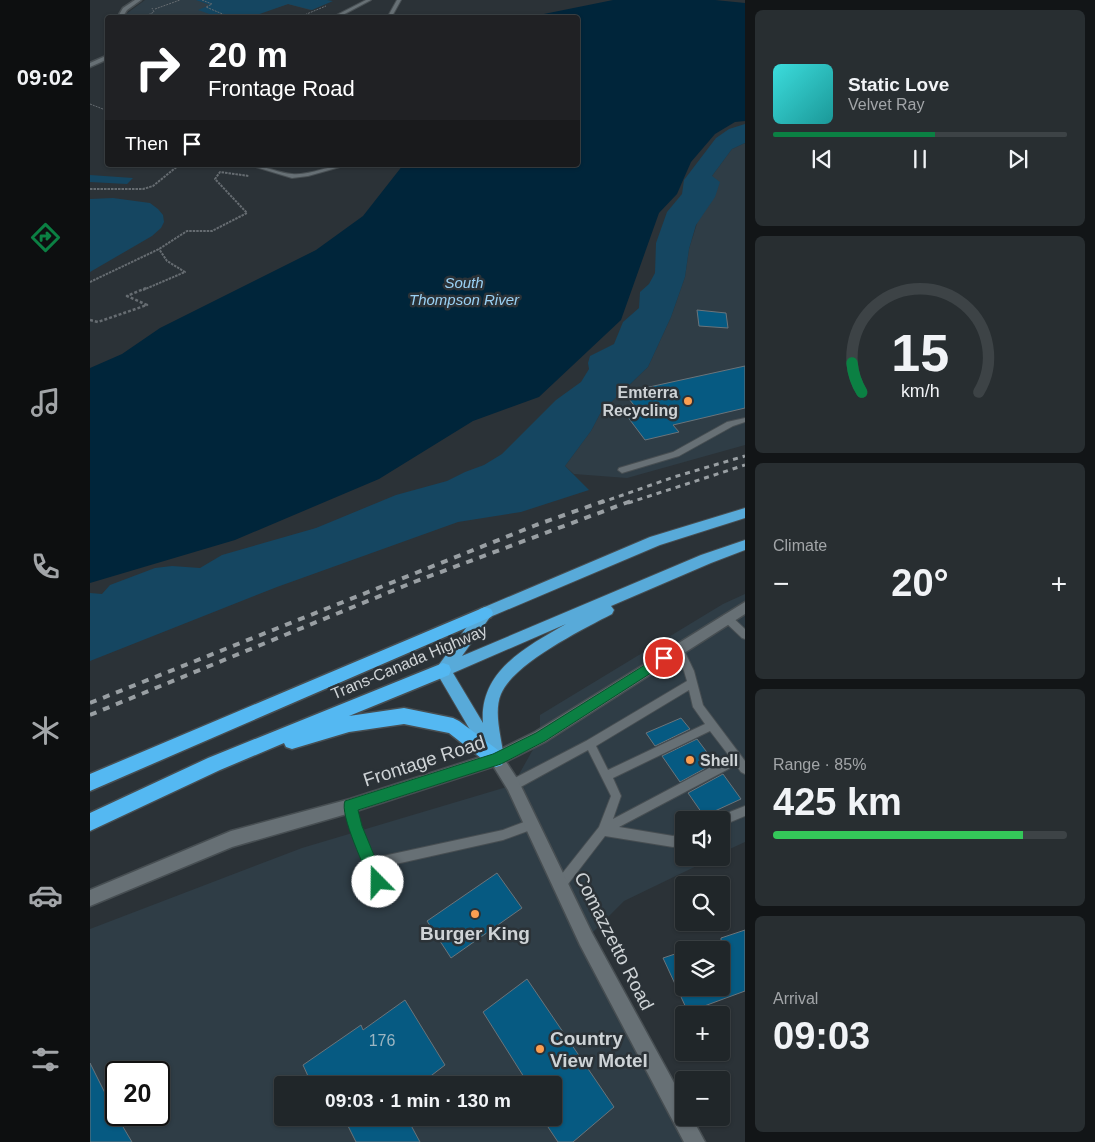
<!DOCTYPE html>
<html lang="en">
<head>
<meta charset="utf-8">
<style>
  body { margin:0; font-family:Arial,sans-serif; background:#282e31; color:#f1f3f6; height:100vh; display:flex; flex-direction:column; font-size:19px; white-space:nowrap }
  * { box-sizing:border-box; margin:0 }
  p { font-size:16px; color:#a2a5a8 }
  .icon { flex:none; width:28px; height:28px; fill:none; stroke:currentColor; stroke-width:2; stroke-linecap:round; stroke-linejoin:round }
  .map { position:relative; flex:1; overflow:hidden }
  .drawer { display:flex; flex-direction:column; gap:10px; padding:10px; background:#121517; width:350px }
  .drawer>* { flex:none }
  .banner { position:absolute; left:15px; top:15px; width:475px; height:152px; border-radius:5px; box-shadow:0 1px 4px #0004,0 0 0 1px #3d4346; background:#202124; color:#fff; overflow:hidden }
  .controls { position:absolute; left:585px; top:811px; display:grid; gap:10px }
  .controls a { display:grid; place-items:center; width:55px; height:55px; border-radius:5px; background:#202629; box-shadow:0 1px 4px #0004,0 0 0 1px #3d4346; font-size:25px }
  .speed { position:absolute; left:15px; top:1061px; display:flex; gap:10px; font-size:25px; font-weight:700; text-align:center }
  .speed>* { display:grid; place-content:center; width:65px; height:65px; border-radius:50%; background:#202629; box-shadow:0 1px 4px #0004,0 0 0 1px #3d4346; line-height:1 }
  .speed .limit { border:2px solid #111; border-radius:8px; background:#fff; color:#111 }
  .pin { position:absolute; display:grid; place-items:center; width:42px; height:42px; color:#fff; margin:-21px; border:2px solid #fff; border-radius:50%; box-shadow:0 1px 5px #0007 }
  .me { position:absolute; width:55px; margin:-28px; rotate:338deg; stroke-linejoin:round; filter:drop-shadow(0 0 4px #0008) }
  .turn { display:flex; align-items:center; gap:18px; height:105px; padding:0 20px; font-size:22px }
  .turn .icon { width:65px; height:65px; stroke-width:2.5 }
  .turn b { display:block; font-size:35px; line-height:42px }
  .then { display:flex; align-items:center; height:48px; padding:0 20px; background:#0003; gap:10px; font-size:19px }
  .big { font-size:38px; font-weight:800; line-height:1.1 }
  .drawer .tile { flex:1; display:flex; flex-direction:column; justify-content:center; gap:8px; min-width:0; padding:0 18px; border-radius:8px; background:#282e31 }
  .drawer .dial { align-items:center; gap:0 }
  .dial svg { height:130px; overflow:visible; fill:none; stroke:#3d4346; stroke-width:7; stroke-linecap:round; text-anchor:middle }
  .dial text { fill:#f1f3f6; stroke:none }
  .song { display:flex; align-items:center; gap:15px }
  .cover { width:60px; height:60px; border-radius:8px; background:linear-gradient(135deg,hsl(180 70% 55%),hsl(180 70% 35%)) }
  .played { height:5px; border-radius:2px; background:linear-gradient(90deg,#0b8043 55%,#3d4346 55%) }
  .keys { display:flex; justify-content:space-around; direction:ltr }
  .heat { display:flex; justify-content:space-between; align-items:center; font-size:28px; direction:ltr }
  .charge { height:8px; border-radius:4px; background:linear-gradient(90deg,#34c759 85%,#3d4346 0) }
  .trip { position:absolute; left:184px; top:1076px; width:288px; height:50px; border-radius:5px; background:#202629; box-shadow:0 1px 4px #0004,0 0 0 1px #3d4346; font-weight:800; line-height:50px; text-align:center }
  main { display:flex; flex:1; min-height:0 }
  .menu { display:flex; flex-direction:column; width:90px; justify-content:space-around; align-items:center; background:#0d0f10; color:#a2a5a8 }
  .menu .icon { width:35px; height:35px }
  .menu .on { color:#0b8043 }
  .menu b { font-size:22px; color:#f1f3f6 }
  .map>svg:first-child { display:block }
  .built { fill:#2f3d46; fill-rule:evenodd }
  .green { fill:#154661 }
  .water { fill:#00253a }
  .building { fill:#065a82; stroke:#6b747a }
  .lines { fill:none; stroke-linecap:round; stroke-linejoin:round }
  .service-casing { stroke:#474e52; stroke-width:2 }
  .minor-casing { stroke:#474e52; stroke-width:3 }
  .tertiary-casing { stroke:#474e52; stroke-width:3 }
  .trunk-casing { stroke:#474e52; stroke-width:2 }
  .motorway-casing { stroke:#474e52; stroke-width:3 }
  .path-far2 { stroke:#666c71; stroke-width:1; stroke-dasharray:2 1; stroke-linecap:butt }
  .path-far1 { stroke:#666c71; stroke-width:2; stroke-dasharray:2.5 1; stroke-linecap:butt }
  .path { stroke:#666c71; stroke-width:2.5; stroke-dasharray:3 2; stroke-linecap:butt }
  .service { fill:#677075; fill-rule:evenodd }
  .minor { fill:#677075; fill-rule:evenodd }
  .tertiary { fill:#677075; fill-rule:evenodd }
  .trunk { fill:#58aad9; fill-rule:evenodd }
  .motorway { fill:#54b8f2; fill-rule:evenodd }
  .rail-far1 { stroke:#999fa3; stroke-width:3; stroke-dasharray:5 5; stroke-linecap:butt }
  .rail { stroke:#999fa3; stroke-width:4; stroke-dasharray:7 7; stroke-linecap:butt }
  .route { fill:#0b8043; stroke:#07532c }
  .poi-dot { fill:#fb9e51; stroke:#2b3237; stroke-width:2 }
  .labels { text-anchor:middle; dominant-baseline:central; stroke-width:5; stroke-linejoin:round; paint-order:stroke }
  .far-water-label { font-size:15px; font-style:italic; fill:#9ad1f4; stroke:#2b3237 }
  .poi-label { font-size:16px; font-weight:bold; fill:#ced3d6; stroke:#2b3237; text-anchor:end }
  .street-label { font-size:16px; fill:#ced3d6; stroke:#2b3237 }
  .near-number-label { font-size:16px; fill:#9cb5c1 }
  .near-street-label { font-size:19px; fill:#ced3d6; stroke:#2b3237 }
  .near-poi-label { font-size:19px; font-weight:bold; fill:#ced3d6; stroke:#2b3237 }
</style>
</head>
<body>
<main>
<nav class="menu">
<b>09:02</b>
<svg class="icon on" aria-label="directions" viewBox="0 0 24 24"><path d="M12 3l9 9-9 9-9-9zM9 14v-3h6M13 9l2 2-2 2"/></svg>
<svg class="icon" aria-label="music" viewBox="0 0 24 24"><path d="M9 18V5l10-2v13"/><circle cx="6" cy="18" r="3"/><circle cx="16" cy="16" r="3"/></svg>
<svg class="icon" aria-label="phone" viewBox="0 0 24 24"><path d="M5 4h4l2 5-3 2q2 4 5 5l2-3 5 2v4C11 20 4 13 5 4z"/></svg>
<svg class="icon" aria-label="climate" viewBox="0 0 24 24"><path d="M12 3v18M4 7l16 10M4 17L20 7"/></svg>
<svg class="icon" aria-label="car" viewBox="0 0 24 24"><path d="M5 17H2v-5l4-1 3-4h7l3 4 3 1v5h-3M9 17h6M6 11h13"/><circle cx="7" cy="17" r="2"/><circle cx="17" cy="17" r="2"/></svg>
<svg class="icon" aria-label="filters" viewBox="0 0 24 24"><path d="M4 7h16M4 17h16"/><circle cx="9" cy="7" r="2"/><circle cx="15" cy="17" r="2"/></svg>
</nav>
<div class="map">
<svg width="655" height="1142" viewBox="0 0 655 1142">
  <rect width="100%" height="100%" fill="#2b3237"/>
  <path class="built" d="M55,0H237L220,10L198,4L158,17H32Z
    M655,143V445L537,478L484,474L475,466L501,431L511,412L558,367L581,317L595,277L599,249L622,176L642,149Z
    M655,594V842L631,853V820H594V858H623L534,901L496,939L605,1142H0V929L212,848L423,785L450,737V715L633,604ZM26,1072H69V1115H26ZM192,1085H462V1118H192Z"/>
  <path class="green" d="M106,0H237L243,1L222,10L198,4L161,17H128L108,10L120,5Z
    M655,124V143L642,149L622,176L630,182L625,197L606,225L599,249L595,277L581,317L558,367L511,412L501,431L475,466L499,490L431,512L368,522L187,587L0,661V593L12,594L20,585L65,568L82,566L110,568L132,555L226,528L306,495L357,481L375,472L394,465L412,454L466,400L491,382L499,369L498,363L500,356L524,344L533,322L549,308L550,292L559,284L565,273L566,243L577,212L592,194L594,180L626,138L639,129Z
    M0,175L43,178L37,184L0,182Z
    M23,198L60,203L68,209L73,215L74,222L71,228L62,236L0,272V199Z"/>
  <path class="water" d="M523,0H625L655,3V121L645,122L625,134L601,162L587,194L569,213L531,320L449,397L383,421L289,479L145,540L0,583V368L32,354L70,328L226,250L273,216L313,165H488V18L439,17Z"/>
  <path class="building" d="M607,310L636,313L638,328L609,326Z
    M655,366V408L583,425L589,432L555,440L534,412L547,409L539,399L550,389Z
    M591,718L600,729L565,746L556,733Z
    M607,739L625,763L590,782L572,756Z
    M633,774L651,799L614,816L598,793Z
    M407,873L432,908L361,958L337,921Z
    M655,930V991L598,1012L573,958L594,951V988H631V938Z
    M437,979L524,1107L483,1142H468L452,1118H462V1085H439L393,1012Z
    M315,1000L355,1065L329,1085H222L213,1065L271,1025L273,1030Z
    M0,1063L26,1115L42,1142H0Z
    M254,1118H317L330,1142H266Z"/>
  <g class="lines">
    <defs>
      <path id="service" d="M276,0H281L247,18H241Z
        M307,0H311L301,18H297Z
        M159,165C174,165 187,173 202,174C220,176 238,165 257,165L218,176L202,178Z
        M655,418V422L643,426L589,456L532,473L528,470L529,468L583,452L637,422Z
        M637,614L640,615L655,629V639L652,638L634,621L632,618L634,615Z
        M589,645L592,646L604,671L613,705L655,761V774L651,772L646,765L529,827L583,836L594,832V843L583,847L515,836L475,888L471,890L467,888L465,884L467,880L509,827L521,796L498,750L427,789L423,790L419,789L418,785L419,781L496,741L597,681L594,671L584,649L586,646ZM599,690L603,707L615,724L518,770L506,746ZM620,731L640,757L523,819L531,796L523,778Z
        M260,801L264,802L271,826L284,858L413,830L442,819L446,820L447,824L446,828L413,840L288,868L294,881L292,885L288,887L284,885C278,870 251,815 256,802Z
        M655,806V816L631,826V820H626L627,817Z"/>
      <path id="minor" d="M45,0H51L37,10L32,18H27L33,8Z
        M18,55V59L0,67V63Z
        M655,602V614L455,742L411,764L260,813L142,847L0,906V890L141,831L260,799L403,753L445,732Z"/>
      <path id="tertiary" d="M406,752L411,754L428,780L502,933L594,1101V1118H602L615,1142H594L490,945L418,790L399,759L401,754Z"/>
      <path id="trunk" d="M655,508V518L570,545L400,617L372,656L611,555L655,540V550L621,563L521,606L524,610L522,614C493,629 423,664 411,694C403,713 412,739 414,759L412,764L406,766L400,764L345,670L390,609L560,537ZM476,624C436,647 389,671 393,723L363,673Z"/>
      <path id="motorway" d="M395,607L401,609L403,613L401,617L0,791V774Z
        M353,663L359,665L361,670L359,675L259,716L314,708L363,718L369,721L412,753L415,759L412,765L406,767L400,765L359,733L314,724L259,732L202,749L196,747L194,743L130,770L0,831V813L118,758Z"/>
    </defs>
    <use href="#service" class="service-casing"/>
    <use href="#minor" class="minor-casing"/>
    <use href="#tertiary" class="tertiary-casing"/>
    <use href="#trunk" class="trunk-casing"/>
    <use href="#motorway" class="motorway-casing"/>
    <path class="path-far2" d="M112,0L122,4L116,7L142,18
      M65,9L90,0
      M56,16L64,12L62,8
      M207,18L236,6
      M0,104L18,111"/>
    <path class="path-far1" d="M0,189H53L63,186L89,165
      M0,282L69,249L97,231H122L157,213L125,179L130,172L159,176
      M53,290L95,272L77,261L69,249"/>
    <path class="path" d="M0,320L8,322L57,305L37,296L56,288"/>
    <use href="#service" class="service"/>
    <use href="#minor" class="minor"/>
    <use href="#tertiary" class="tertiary"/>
    <use href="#trunk" class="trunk"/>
    <use href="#motorway" class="motorway"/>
    <path class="rail-far1" d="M510,503L584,477L655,456
      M538,503L655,465"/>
    <path class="rail" d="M0,703L446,525L514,501
      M0,715L324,582L541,501"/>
  </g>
  <path class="route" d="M574,653L578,655L580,658L578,662L455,741L411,764L268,810L272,826L295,882L293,887L288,889L283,887C276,871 249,814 255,801L403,754L446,733Z"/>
  <g class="poi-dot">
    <circle cx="598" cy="401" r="5"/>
    <circle cx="600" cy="760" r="5"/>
    <circle cx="385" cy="914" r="5"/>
    <circle cx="450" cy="1049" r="5"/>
  </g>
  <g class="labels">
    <g class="far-water-label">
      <text x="374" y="282">South<tspan x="374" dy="17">Thompson River</tspan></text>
    </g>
    <g class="poi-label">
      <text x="588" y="392">Emterra<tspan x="588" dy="18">Recycling</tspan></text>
      <text x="610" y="760" text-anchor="start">Shell</text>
    </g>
    <g class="street-label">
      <text transform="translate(319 662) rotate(-23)">Trans-Canada Highway</text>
    </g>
    <g class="near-number-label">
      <text x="292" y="1040">176</text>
    </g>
    <g class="near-street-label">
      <text transform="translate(334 761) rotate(-18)">Frontage Road</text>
      <text transform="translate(524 941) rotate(63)">Comazzetto Road</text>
    </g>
    <g class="near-poi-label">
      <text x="385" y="933">Burger King</text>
      <text x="460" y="1038" text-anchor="start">Country<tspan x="460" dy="22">View Motel</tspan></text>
    </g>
  </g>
</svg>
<div class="controls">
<a><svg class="icon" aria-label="sound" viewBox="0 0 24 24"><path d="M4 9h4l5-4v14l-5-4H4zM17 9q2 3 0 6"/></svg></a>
<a><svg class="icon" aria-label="search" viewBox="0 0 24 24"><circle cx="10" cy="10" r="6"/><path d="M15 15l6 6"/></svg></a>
<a><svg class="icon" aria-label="layers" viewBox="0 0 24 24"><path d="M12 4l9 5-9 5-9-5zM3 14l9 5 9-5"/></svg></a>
<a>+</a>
<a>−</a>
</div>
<div class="speed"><div class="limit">20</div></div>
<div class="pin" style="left:574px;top:658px;background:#d93025"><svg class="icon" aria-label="arrive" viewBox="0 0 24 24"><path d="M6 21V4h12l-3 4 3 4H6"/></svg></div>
<svg class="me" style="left:288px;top:882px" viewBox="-20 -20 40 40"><circle r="19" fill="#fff"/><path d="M0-13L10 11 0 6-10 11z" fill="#0b8043"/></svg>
<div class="trip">09:03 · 1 min · 130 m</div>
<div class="banner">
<div class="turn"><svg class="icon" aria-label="right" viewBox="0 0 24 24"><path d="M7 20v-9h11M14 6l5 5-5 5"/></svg><div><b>20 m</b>Frontage Road</div></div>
<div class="then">Then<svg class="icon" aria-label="arrive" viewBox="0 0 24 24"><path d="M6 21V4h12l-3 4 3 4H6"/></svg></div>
</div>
</div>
<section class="drawer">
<div class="tile">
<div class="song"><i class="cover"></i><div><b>Static Love</b><p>Velvet Ray</p></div></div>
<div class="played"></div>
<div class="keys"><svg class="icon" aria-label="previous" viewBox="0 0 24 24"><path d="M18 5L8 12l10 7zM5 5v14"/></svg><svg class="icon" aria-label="pause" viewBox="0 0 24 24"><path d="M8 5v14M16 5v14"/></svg><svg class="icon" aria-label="next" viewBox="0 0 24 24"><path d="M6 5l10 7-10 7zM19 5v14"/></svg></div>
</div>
<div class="tile dial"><svg viewBox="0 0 100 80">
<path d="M14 69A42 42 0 1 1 86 69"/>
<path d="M14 69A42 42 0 0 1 8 51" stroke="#0b8043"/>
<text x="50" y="56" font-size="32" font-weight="700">15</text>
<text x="50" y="72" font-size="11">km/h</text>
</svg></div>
<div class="tile"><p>Climate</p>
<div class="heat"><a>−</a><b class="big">20°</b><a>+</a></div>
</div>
<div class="tile"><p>Range · 85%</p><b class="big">425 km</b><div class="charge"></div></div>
<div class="tile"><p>Arrival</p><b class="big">09:03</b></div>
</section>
</main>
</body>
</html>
